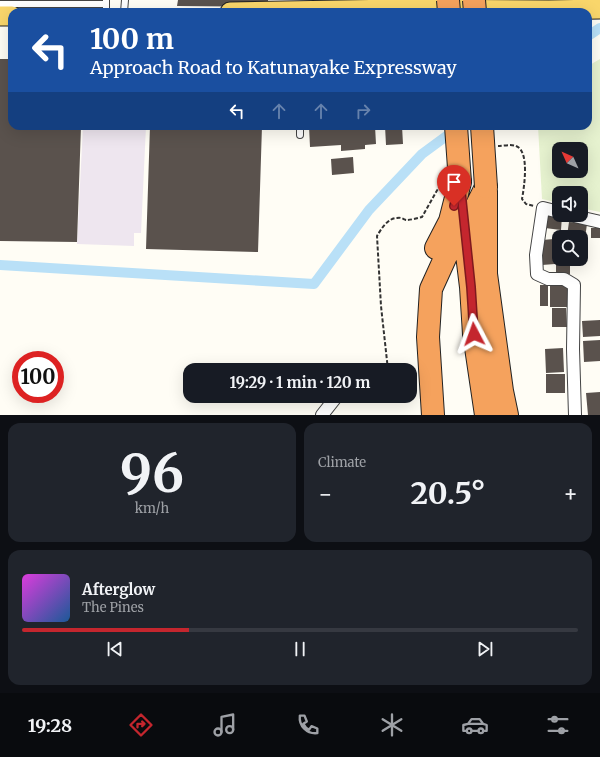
<!DOCTYPE html>
<html lang="en">
<head>
<meta charset="utf-8">
<style>
  body { margin:0; font-family:Merriweather,serif; background:#20242c; color:#f1f3f6; height:100vh; display:flex; flex-direction:column; font-size:15px; white-space:nowrap }
  * { box-sizing:border-box; margin:0 }
  p { font-size:13px; color:#9ea1a6 }
  .icon { flex:none; width:22px; height:22px; fill:none; stroke:currentColor; stroke-width:2; stroke-linecap:round; stroke-linejoin:round }
  .map { position:relative; height:415px; overflow:hidden }
  .details { display:flex; flex-direction:column; gap:8px; padding:8px; background:#0d0f14; flex:1 }
  .details>* { flex:none }
  .guide { position:absolute; left:8px; top:8px; width:584px; height:122px; border-radius:12px; box-shadow:0 4px 16px #0002; background:#1a4fa0; color:#fff; overflow:hidden }
  .needle { width:26px; rotate:315deg }
  .buttons { position:absolute; left:552px; top:142px; display:grid; gap:8px }
  .buttons a { display:grid; place-items:center; width:36px; height:36px; border-radius:8px; background:#171b24; box-shadow:0 4px 16px #0002; font-size:20px }
  .speed { position:absolute; left:12px; top:351px; display:flex; gap:8px; font-size:20px; font-weight:700; text-align:center }
  .speed>* { display:grid; place-content:center; width:52px; height:52px; border-radius:50%; background:#171b24; box-shadow:0 4px 16px #0002; line-height:1 }
  .speed .limit { border:6px solid #d22; background:#fff; color:#111 }
  .pin { position:absolute; display:grid; place-items:center; width:34px; height:34px; color:#fff; margin:-41px -17px; border-radius:50% 50% 50% 0; rotate:-45deg; box-shadow:0 0 4px #0007 }
  .pin .icon { rotate:45deg }
  .me { position:absolute; width:44px; margin:-22px; rotate:356deg; stroke-linejoin:round; filter:drop-shadow(0 0 3px #0008) }
  .turn { display:flex; align-items:center; gap:14px; height:84px; padding:0 16px; font-size:18px }
  .turn .icon { width:52px; height:52px; stroke-width:2.5 }
  .turn b { display:block; font-size:28px; line-height:34px }
  .lanes { display:flex; align-items:center; height:38px; padding:0 16px; background:#0003; justify-content:center; gap:20px; direction:ltr }
  .lanes .off { opacity:.35 }
  .big { font-size:30px; font-weight:700; line-height:1.1 }
  .details .widget { flex:1; display:flex; flex-direction:column; justify-content:center; gap:6px; min-width:0; padding:0 14px; border-radius:12px; background:#20242c }
  .details .dial { align-items:center; gap:0 }
  .dial b { font-size:52px; line-height:1 }
  .song { display:flex; align-items:center; gap:12px }
  .cover { width:48px; height:48px; border-radius:6px; background:linear-gradient(135deg,hsl(300 70% 55%),hsl(210 70% 35%)) }
  .played { height:4px; border-radius:2px; background:linear-gradient(90deg,#c4262e 30%,#363941 30%) }
  .keys { display:flex; justify-content:space-around; direction:ltr }
  .heat { display:flex; justify-content:space-between; align-items:center; font-size:22px; direction:ltr }
  .details .tiles { flex:1; display:grid; gap:8px; grid-template-columns:1fr 1fr }
  .widget:last-child { grid-column:span 2 }
  .trip { position:absolute; left:183px; top:363px; width:234px; height:40px; border-radius:12px; background:#171b24; box-shadow:0 4px 16px #0002; font-weight:700; line-height:40px; text-align:center }
  .dock { display:flex; height:64px; justify-content:space-around; align-items:center; background:#090b0e; color:#9ea1a6 }
  .dock .icon { width:28px; height:28px }
  .dock .selected { color:#c4262e }
  .dock b { font-size:18px; color:#f1f3f6 }
  .map>svg:first-child { display:block }
  .industrial { fill:#eee6ef }
  .pitch { fill:#e6f2cf; fill-rule:evenodd }
  .lines { fill:none; stroke-linecap:round; stroke-linejoin:round }
  .canal { stroke:#b9e0f7; stroke-width:10 }
  .building { fill:#5a524d }
  .lane-casing { stroke:#444; stroke-width:8 }
  .street-casing { stroke:#444; stroke-width:14 }
  .primary-casing { stroke:#222; stroke-width:21 }
  .highway-casing { stroke:#222; stroke-width:24 }
  .path { stroke:#333; stroke-width:2; stroke-dasharray:4 2; stroke-linecap:butt }
  .lane { stroke:#fff; stroke-width:6 }
  .street { stroke:#fff; stroke-width:12 }
  .primary { stroke:#f9d66b; stroke-width:19 }
  .highway { stroke:#f5a25d; stroke-width:22 }
  .highway-bridge-casing { stroke:#222; stroke-width:24; stroke-linecap:butt }
  .highway-bridge { stroke:#f5a25d; stroke-width:22 }
  .route-casing { stroke:#7f191e; stroke-width:10 }
  .route { stroke:#c4262e; stroke-width:7 }
</style>
</head>
<body>
<div class="map">
<svg width="600" height="415" viewBox="0 0 600 415">
  <rect width="100%" height="100%" fill="#fffdf5"/>
  <path class="industrial" d="M83,126H146L141,233H134V246L77,244Z"/>
  <path class="pitch" d="M600,59V212L581,208V193H559V203L542,199L538,126H588V66ZM559,149H581V171H559Z"/>
  <g class="lines">
    <path class="canal" d="M588,36L600,28
      M0,265L314,284L369,210L422,154L456,129"/>
  </g>
  <path class="building" d="M178,0H268V7L177,6Z
    M0,59H12V126H81L77,242L0,241Z
    M150,126H262L258,252L146,249Z
    M309,126H375L376,144L365,145V149L341,151V145L310,147Z
    M385,126H402L403,144L386,145Z
    M353,157L354,173L332,175L331,159Z
    M547,215L562,216L561,230L545,228Z
    M569,222L587,224L585,238L567,236Z
    M591,228H600V238H591Z
    M554,239L555,264L542,265V240Z
    M559,252V259H570V274H556V253Z
    M540,285H548V306H540Z
    M550,285H567V307H550Z
    M552,308H566L567,327H552Z
    M600,320V336L583,337L582,321Z
    M600,340V361L584,362L583,341Z
    M563,348L564,372L546,373L545,349Z
    M546,374H565V393H546Z
    M600,392V415H588L586,393Z"/>
  <g class="lines">
    <defs>
      <path id="lane" d="M0,4H106
        M106,12V0
        M124,12L125,0
        M300,126V135"/>
      <path id="street" d="M559,212L543,208L536,255L537,274L548,279H564L574,285L573,349L575,415
        M570,215L600,222
        M322,415L337,396"/>
      <path id="primary" d="M230,12L398,9L549,10L600,9
        M0,16H12"/>
      <path id="highway" d="M486,192V274L502,391L507,415
        M463,222L471,287L474,334L486,415
        M436,248L450,221L460,182
        M433,415L428,337L431,289L446,256L472,215L486,187"/>
    </defs>
    <use href="#lane" class="lane-casing"/>
    <use href="#street" class="street-casing"/>
    <use href="#primary" class="primary-casing"/>
    <use href="#highway" class="highway-casing"/>
    <path class="path" d="M498,146C503,146 511,144 516,146C530,151 524,188 522,199L526,204L534,206
      M388,370L381,306L377,236C381,229 388,218 397,218C401,217 403,219 406,220C411,220 418,218 422,217L439,187L443,174"/>
    <use href="#lane" class="lane"/>
    <use href="#street" class="street"/>
    <use href="#primary" class="primary"/>
    <use href="#highway" class="highway"/>
    <defs>
      <path id="highway-bridge" d="M448,0L449,12
        M474,0L475,12
        M456,126L460,182
        M482,126L486,187"/>
    </defs>
    <use href="#highway-bridge" class="highway-bridge-casing"/>
    <use href="#highway-bridge" class="highway-bridge"/>
  </g>
  <g class="lines">
    <defs>
      <path id="route" d="M454,206L460,182L471,287L474,334"/>
    </defs>
    <use href="#route" class="route-casing"/>
    <use href="#route" class="route"/>
  </g>
</svg>
<div class="buttons">
<a><svg class="needle" viewBox="-14 -14 28 28"><path d="M0-13l5 13h-10z" fill="#e53935"/><path d="M0 13l5-13h-10z" fill="#9ea1a6"/></svg></a>
<a><svg class="icon" aria-label="sound" viewBox="0 0 24 24"><path d="M4 9h4l5-4v14l-5-4H4zM17 9q2 3 0 6"/></svg></a>
<a><svg class="icon" aria-label="search" viewBox="0 0 24 24"><circle cx="10" cy="10" r="6"/><path d="M15 15l6 6"/></svg></a>
</div>
<div class="speed"><div class="limit">100</div></div>
<div class="pin" style="left:454px;top:206px;background:#d93025"><svg class="icon" aria-label="arrive" viewBox="0 0 24 24"><path d="M6 21V4h12l-3 4 3 4H6"/></svg></div>
<svg class="me" style="left:474px;top:334px" viewBox="-20 -20 40 40"><path d="M0-17L14 15 0 8-14 15z" fill="#c4262e" stroke="#fff" stroke-width="4"/></svg>
<div class="trip">19:29 · 1 min · 120 m</div>
<div class="guide">
<div class="turn"><svg class="icon" aria-label="left" viewBox="0 0 24 24"><path d="M17 20v-9H6M10 6l-5 5 5 5"/></svg><div><b>100 m</b>Approach Road to Katunayake Expressway</div></div>
<div class="lanes"><svg class="icon" aria-label="left" viewBox="0 0 24 24"><path d="M17 20v-9H6M10 6l-5 5 5 5"/></svg><svg class="icon off" aria-label="ahead" viewBox="0 0 24 24"><path d="M12 20V5M6 11l6-6 6 6"/></svg><svg class="icon off" aria-label="ahead" viewBox="0 0 24 24"><path d="M12 20V5M6 11l6-6 6 6"/></svg><svg class="icon off" aria-label="right" viewBox="0 0 24 24"><path d="M7 20v-9h11M14 6l5 5-5 5"/></svg></div>
</div>
</div>
<section class="details">
<div class="tiles">
<div class="widget dial"><b>96</b><p>km/h</p></div>
<div class="widget"><p>Climate</p>
<div class="heat"><a>−</a><b class="big">20.5°</b><a>+</a></div>
</div>
<div class="widget">
<div class="song"><i class="cover"></i><div><b>Afterglow</b><p>The Pines</p></div></div>
<div class="played"></div>
<div class="keys"><svg class="icon" aria-label="previous" viewBox="0 0 24 24"><path d="M18 5L8 12l10 7zM5 5v14"/></svg><svg class="icon" aria-label="pause" viewBox="0 0 24 24"><path d="M8 5v14M16 5v14"/></svg><svg class="icon" aria-label="next" viewBox="0 0 24 24"><path d="M6 5l10 7-10 7zM19 5v14"/></svg></div>
</div>
</div>
</section>
<nav class="dock">
<b>19:28</b>
<svg class="icon selected" aria-label="directions" viewBox="0 0 24 24"><path d="M12 3l9 9-9 9-9-9zM9 14v-3h6M13 9l2 2-2 2"/></svg>
<svg class="icon" aria-label="music" viewBox="0 0 24 24"><path d="M9 18V5l10-2v13"/><circle cx="6" cy="18" r="3"/><circle cx="16" cy="16" r="3"/></svg>
<svg class="icon" aria-label="phone" viewBox="0 0 24 24"><path d="M5 4h4l2 5-3 2q2 4 5 5l2-3 5 2v4C11 20 4 13 5 4z"/></svg>
<svg class="icon" aria-label="climate" viewBox="0 0 24 24"><path d="M12 3v18M4 7l16 10M4 17L20 7"/></svg>
<svg class="icon" aria-label="car" viewBox="0 0 24 24"><path d="M5 17H2v-5l4-1 3-4h7l3 4 3 1v5h-3M9 17h6M6 11h13"/><circle cx="7" cy="17" r="2"/><circle cx="17" cy="17" r="2"/></svg>
<svg class="icon" aria-label="filters" viewBox="0 0 24 24"><path d="M4 7h16M4 17h16"/><circle cx="9" cy="7" r="2"/><circle cx="15" cy="17" r="2"/></svg>
</nav>
</body>
</html>
